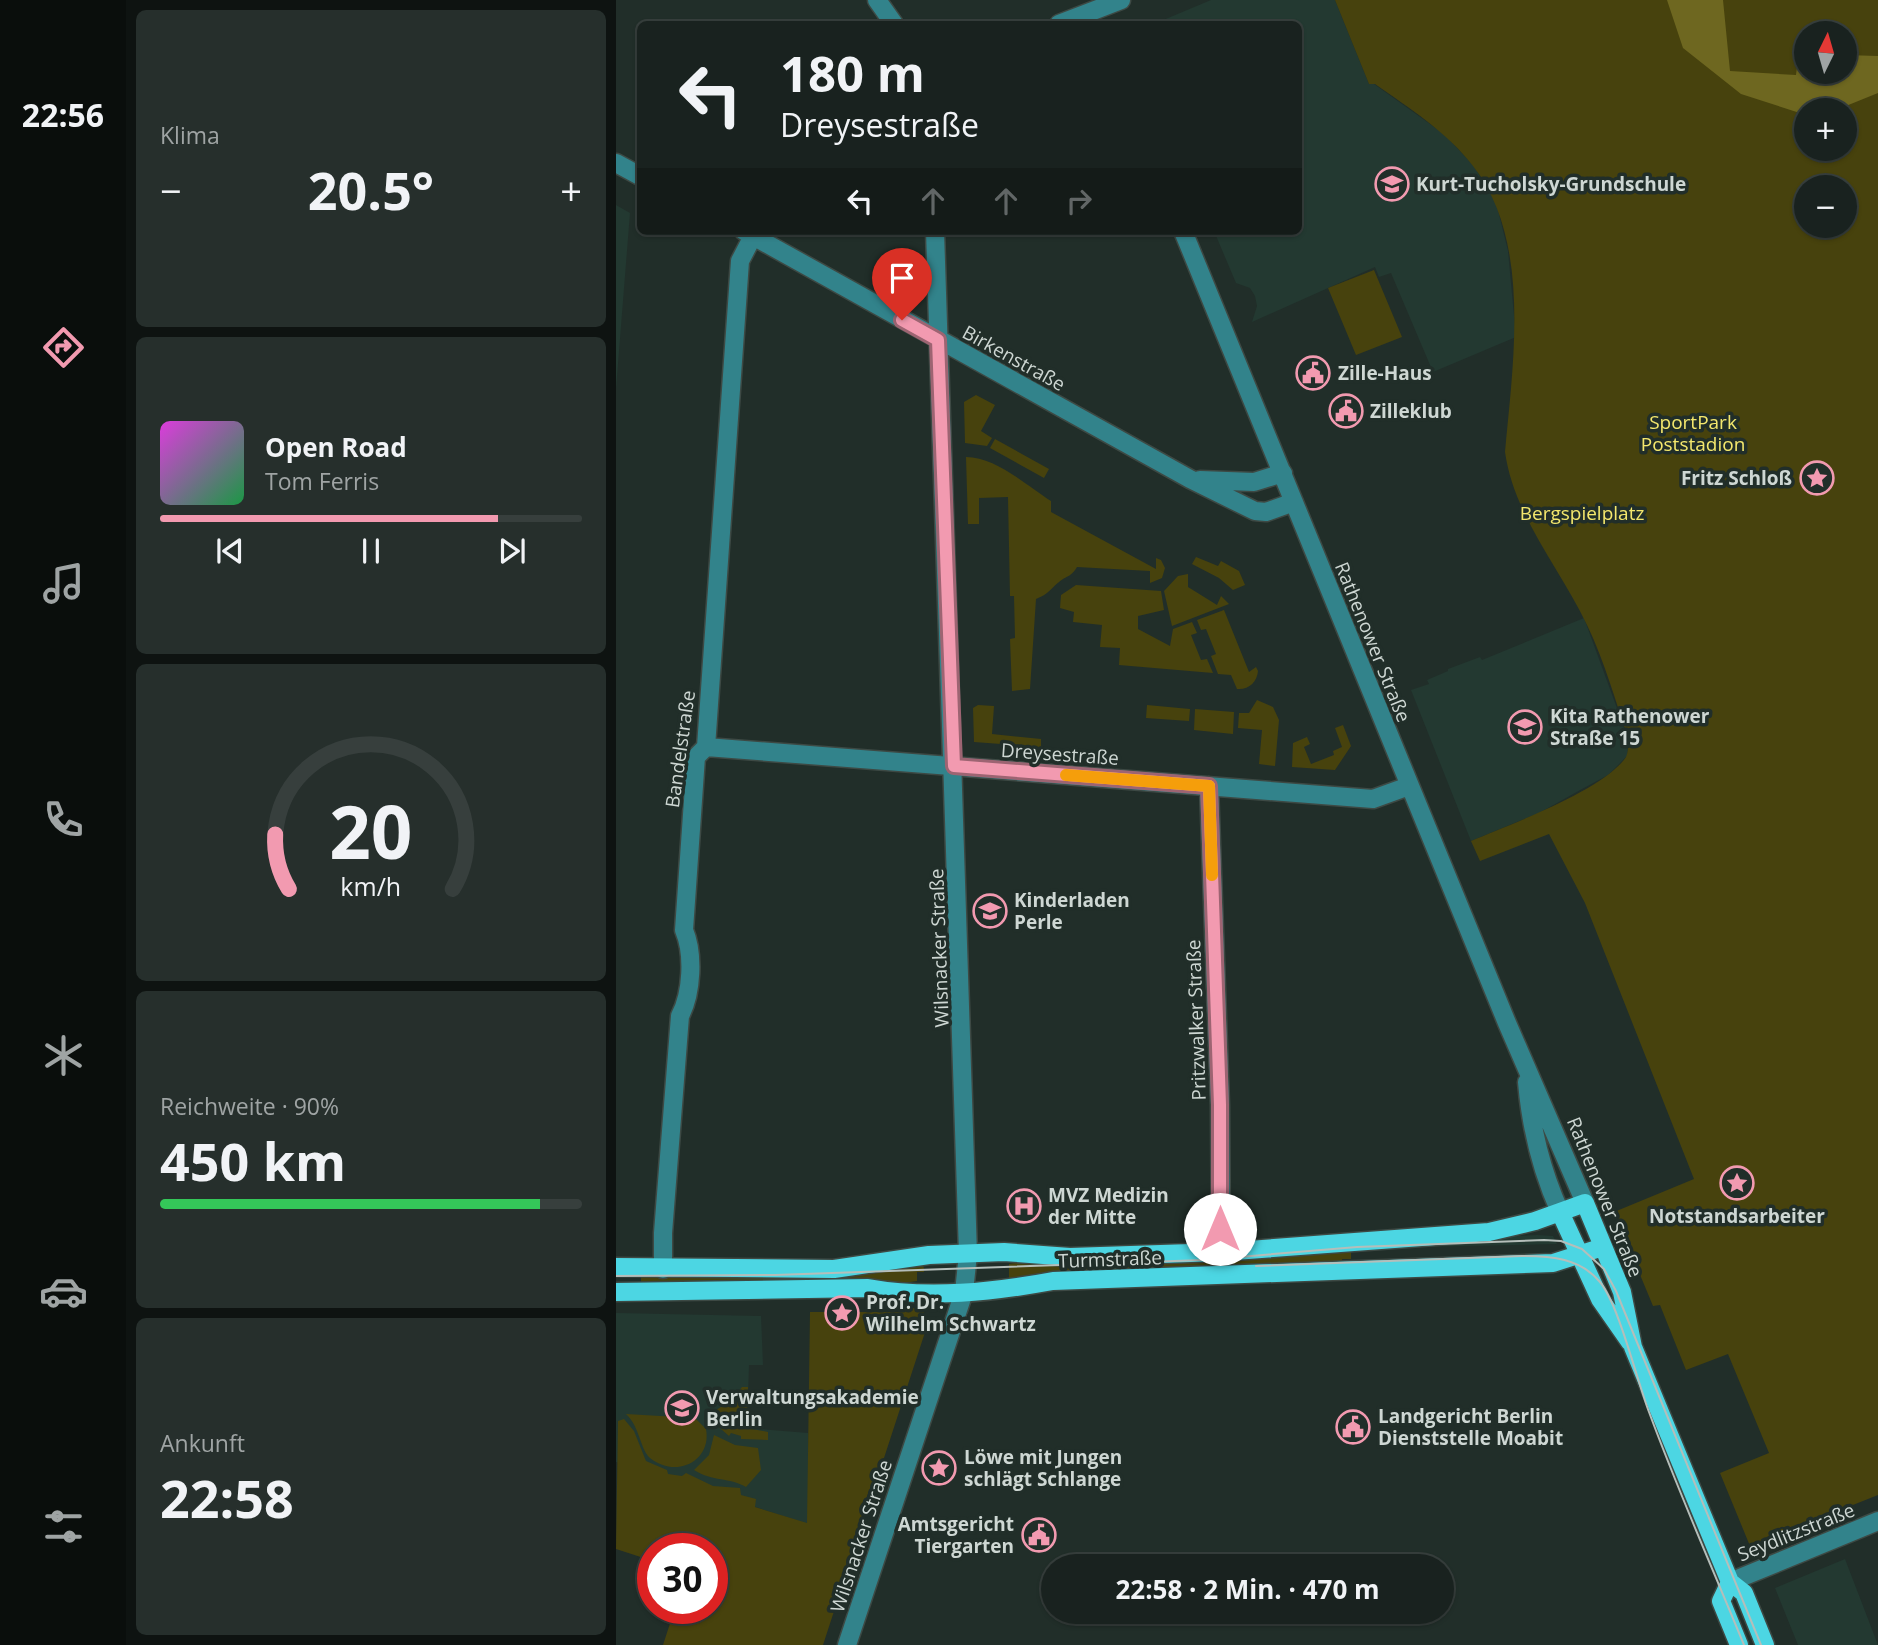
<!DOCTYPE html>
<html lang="de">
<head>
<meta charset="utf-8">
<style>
  body { margin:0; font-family:"Open Sans",sans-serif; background:#262f2c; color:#f1f3f6; height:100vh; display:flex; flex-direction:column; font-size:26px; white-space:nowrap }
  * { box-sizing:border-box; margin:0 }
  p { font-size:23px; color:#9fa4a4 }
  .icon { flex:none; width:38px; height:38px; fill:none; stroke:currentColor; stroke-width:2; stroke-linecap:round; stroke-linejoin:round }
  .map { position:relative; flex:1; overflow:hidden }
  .sheet { display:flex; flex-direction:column; gap:10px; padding:10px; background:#0e1311; width:490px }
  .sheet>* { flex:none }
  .hud { position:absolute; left:21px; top:21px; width:665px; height:214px; border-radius:10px; box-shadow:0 2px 5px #0004,0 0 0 2px #373f3d; background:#19221f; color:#f1f3f6; overflow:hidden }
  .needle { width:46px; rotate:5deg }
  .controls { position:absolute; left:1178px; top:21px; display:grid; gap:14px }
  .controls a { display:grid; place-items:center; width:63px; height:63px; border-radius:50%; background:#19221f; box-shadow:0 2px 5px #0004,0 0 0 2px #373f3d; font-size:35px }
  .speed { position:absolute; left:21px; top:1533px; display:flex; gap:14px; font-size:35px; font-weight:700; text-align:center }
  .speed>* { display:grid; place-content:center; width:91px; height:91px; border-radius:50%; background:#19221f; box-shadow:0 2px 5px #0004,0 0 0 2px #373f3d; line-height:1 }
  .speed .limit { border:10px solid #d22; background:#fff; color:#111 }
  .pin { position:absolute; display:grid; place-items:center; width:60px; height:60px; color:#fff; margin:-72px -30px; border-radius:50% 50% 50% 0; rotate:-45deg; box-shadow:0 0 7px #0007 }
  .pin .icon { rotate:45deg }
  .me { position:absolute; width:77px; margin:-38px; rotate:0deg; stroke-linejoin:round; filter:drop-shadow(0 0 5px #0008) }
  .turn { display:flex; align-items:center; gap:24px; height:147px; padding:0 28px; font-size:32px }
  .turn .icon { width:91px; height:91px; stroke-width:2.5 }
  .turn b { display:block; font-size:49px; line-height:60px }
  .lanes { display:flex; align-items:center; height:66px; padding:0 28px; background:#0003; justify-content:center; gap:35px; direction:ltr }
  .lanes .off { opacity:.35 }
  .big { font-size:52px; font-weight:700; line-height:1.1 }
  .sheet .widget { flex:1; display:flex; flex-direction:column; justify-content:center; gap:10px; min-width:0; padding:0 24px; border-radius:10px; background:#262f2c }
  .sheet .dial { align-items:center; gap:0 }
  .dial svg { height:182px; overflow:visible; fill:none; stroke:#373f3d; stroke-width:7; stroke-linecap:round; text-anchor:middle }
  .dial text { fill:#f1f3f6; stroke:none }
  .song { display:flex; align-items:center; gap:21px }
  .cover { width:84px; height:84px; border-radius:10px; background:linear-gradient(135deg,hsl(300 70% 55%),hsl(140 70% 35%)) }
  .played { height:7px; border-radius:4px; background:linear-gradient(90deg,#f29ab0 80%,#373f3d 80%) }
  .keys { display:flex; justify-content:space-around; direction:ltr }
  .heat { display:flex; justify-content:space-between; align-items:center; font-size:38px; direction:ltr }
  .charge { height:10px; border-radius:5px; background:linear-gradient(90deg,#34c759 90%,#373f3d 0) }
  .trip { position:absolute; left:425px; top:1554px; width:413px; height:70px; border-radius:35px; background:#19221f; box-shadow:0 2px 5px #0004,0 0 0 2px #373f3d; font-weight:700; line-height:70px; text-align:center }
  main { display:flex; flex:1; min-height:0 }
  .menu { display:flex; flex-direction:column; width:126px; justify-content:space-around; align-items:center; background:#0a0e0c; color:#9fa4a4 }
  .menu .icon { width:49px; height:49px }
  .menu .current { color:#f29ab0 }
  .menu b { font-size:32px; color:#f1f3f6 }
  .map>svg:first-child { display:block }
  .built { fill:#233931 }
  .green { fill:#47420d; fill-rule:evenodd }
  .forest { fill:#6e6720 }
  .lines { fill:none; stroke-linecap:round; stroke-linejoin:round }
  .minor-casing { stroke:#3d4944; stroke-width:21 }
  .major-casing { stroke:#3d4944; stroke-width:21 }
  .minor { stroke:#32838b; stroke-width:18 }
  .major { stroke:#4cd6e3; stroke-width:18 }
  .tram { stroke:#b5beba; stroke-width:2 }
  .route-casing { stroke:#9d6472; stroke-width:18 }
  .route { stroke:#f29ab0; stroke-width:12 }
  .slow { stroke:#f59e0b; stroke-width:12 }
  .labels { text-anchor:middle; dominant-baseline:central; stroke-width:7; stroke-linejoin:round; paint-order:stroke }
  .poi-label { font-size:19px; font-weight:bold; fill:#ced7d3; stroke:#212e29; text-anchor:start }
  .street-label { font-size:19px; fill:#ced7d3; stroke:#212e29 }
  .park-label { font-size:19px; fill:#f3e76d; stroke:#212e29 }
</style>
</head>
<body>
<main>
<nav class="menu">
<b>22:56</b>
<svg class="icon current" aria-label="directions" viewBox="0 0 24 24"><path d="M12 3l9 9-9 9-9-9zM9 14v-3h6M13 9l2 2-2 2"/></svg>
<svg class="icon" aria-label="music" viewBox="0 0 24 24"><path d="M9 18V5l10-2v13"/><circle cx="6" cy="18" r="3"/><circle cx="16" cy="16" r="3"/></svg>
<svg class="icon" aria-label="phone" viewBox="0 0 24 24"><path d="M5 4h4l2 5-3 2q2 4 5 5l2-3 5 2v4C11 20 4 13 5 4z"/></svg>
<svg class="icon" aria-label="climate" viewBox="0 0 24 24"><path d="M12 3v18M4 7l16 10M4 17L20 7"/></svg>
<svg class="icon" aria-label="car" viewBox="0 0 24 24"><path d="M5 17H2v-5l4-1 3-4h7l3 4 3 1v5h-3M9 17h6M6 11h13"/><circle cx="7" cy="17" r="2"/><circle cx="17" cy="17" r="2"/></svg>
<svg class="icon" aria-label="filters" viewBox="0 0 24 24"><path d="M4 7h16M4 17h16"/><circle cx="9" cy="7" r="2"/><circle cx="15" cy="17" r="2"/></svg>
</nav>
<section class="sheet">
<div class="widget"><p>Klima</p>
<div class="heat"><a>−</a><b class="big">20.5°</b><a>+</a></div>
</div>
<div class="widget">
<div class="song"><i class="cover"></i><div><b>Open Road</b><p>Tom Ferris</p></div></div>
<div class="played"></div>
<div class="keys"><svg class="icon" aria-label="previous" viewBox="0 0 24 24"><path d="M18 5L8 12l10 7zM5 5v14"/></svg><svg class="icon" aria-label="pause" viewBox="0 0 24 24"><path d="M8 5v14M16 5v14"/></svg><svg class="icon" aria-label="next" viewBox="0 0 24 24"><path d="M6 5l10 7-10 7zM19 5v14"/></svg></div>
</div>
<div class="widget dial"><svg viewBox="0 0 100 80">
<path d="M14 69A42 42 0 1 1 86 69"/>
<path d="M14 69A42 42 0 0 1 8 45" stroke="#f29ab0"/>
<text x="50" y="56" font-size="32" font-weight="700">20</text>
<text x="50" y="72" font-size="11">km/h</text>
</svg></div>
<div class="widget"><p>Reichweite · 90%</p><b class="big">450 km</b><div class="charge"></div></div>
<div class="widget"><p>Ankunft</p><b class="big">22:58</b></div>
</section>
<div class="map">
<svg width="1262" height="1645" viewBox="0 0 1262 1645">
  <rect width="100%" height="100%" fill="#212e29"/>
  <path class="built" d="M595,0H719L753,84H758L828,134L858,166L880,202L892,251L900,337L817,372L775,273L763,277L759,267L636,322L641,306L639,296L634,288L620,283L598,231H682V24H546L545,21Z
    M0,205L14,213L0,389Z
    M968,618L1013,741L1011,756L992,775L966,789L923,813L855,841L795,690L813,684L811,680L832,671V669L864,657L866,660Z
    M921,1235L937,1236L941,1244L799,1247L735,1252V1244Z
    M0,1313L145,1316L147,1365H133L131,1428L192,1433V1524L0,1462Z
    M1229,1559L1262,1645H1182L1159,1588Z"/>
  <path class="green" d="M719,0H1262V1495L1134,1546L1104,1473L1153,1453L1112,1354L1070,1370L1044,1305L1037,1306L998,1212L1078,1179L969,903L933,834L864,861L855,841C893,825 988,790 1010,757C1012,753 1012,746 1013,741C1000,703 989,662 971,625C944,568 898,516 889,452C897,363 916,241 857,166C831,132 793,108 759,84H753ZM1190,33H1228V72H1190ZM1190,110H1228V149H1190ZM1190,187H1228V226H1190Z
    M758,270L786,337L740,355L712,288Z
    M360,395L379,405L365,431L376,438L371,446L349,443L348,402Z
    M379,439L433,469L428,478L374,448Z
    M350,457C380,457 411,486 435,501V512L540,569V558L545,560L549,568L546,578L534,583V571L461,567C455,577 452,575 443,582C434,589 433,594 420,599L414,689L396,691L394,639L399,638L398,596H394L392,497L363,498V524H352Z
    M580,557L602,566L605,561L623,571L629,585L617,590L603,578L576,564Z
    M572,574V587L601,605L605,596L613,604L556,626L548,591L562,576Z
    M460,585L545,591L548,610L522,616V629L554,646L557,629L576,622L581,633L575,635L585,660L591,659L597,673L503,665L504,648L484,647L486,625L457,622L458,612L444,608L445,595Z
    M608,610L633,672L640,667L642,671C641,682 633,690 621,689L615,675L602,674L595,656L600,654L590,629L585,630L581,620Z
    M641,700L657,707L663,720L659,766L643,764L646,730L622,728L623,713H633Z
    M362,705L378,706L376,734L425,739V747L358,742L357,708Z
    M531,705L574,709L573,721L530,718Z
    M579,709L618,712L617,734L578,730Z
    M727,725L735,746L719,770L676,767L677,743L691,737L694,744L688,747L695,764L718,755L717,751L726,747L719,728Z
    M735,1244V1259H726V1267L386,1286V1279H393V1264L411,1261Z
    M307,1259L308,1272H301V1281L281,1284L19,1288V1282H25V1272Z
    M290,1308H305L313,1320L207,1645H47L59,1608H96V1549H37V1561L0,1549L2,1421L8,1419L18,1431L30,1461L51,1470L52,1474L66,1476L70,1473L97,1486L124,1488L125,1495L140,1499L139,1507L191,1523L194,1312H286Z
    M126,1387H132L131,1428L152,1432V1440L125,1439V1436L115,1433L113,1436L97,1422V1412L116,1400Z
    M10,1414L79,1418L90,1429C96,1461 60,1479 34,1458C24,1449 24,1427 10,1414Z
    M98,1435L119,1445L142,1448L145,1470L130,1487C113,1477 97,1482 78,1470L93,1455Z"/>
  <path class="forest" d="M1051,0H1107L1114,71L1180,75L1182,59L1190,57V72H1228L1229,55L1262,56V93L1220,110H1190V115L1125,94L1067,48Z"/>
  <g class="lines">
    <defs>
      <path id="minor" d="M261,0L278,24
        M443,24L505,0
        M0,163L24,176
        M128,231L574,479L639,511L650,512L678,502
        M567,231L891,1023L969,1203
        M584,480L638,482L667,473
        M90,747L757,799L793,786
        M593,786L604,1105L605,1252
        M911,1082C915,1129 925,1170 944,1212
        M47,1269V1233L64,1016C76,993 78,954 68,930L80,757L90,747L124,261L137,236
        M1114,1582L1262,1521
        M231,1645L348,1292L352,1254L319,231"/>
      <path id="major" d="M944,1212L984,1299L1014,1342
        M0,1267L218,1269L313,1255L388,1252L454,1257L605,1252L873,1232L919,1221L969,1203L1006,1292L1017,1347L1114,1582L1128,1593L1149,1645
        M0,1292L252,1288C313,1299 377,1292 437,1281L937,1263L987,1247
        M1114,1582L1105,1601L1123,1645"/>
    </defs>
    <use href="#minor" class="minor-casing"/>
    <use href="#major" class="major-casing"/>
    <use href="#minor" class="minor"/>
    <use href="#major" class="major"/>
    <path class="tram" d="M640,1266L906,1256C935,1256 964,1258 984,1282C1003,1305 1021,1381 1033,1412C1062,1491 1096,1567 1128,1645
      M0,1276L159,1275L587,1260L741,1247L928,1240L945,1241L966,1249L988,1269L1000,1291L1145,1645"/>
  </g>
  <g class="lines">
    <defs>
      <path id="route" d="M286,320L322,340L338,766L593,786L604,1105V1229"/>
    </defs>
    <use href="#route" class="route-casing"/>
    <use href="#route" class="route"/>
    <path class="slow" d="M450,775L593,786L596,875"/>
  </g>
  <defs>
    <symbol id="school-ring" viewBox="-11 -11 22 22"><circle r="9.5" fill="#212e29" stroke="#f29ab0" stroke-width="1.5"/><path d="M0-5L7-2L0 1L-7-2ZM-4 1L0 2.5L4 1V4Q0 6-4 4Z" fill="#f29ab0"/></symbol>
    <symbol id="civic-ring" viewBox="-11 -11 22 22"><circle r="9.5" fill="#212e29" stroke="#f29ab0" stroke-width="1.5"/><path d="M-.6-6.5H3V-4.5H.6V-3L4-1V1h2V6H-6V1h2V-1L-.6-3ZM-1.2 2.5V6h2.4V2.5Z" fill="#f29ab0"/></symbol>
    <symbol id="sight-ring" viewBox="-11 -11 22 22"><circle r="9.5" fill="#212e29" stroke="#f29ab0" stroke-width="1.5"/><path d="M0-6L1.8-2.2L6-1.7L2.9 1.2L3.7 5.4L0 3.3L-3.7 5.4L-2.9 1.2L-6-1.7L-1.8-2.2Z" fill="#f29ab0"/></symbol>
    <symbol id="hospital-ring" viewBox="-11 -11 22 22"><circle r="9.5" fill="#212e29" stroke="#f29ab0" stroke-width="1.5"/><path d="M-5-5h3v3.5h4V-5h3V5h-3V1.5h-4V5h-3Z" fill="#f29ab0"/></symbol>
    <symbol id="university-ring" viewBox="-11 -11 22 22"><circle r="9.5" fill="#212e29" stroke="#f29ab0" stroke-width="1.5"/><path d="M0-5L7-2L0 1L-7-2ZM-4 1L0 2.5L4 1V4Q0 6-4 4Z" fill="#f29ab0"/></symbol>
  </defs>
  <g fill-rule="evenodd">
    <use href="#school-ring" x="757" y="165" width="38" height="38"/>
    <use href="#civic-ring" x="678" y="354" width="38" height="38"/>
    <use href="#civic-ring" x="711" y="392" width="38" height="38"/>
    <use href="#sight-ring" x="1182" y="459" width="38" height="38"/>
    <use href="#school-ring" x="890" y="708" width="38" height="38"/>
    <use href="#school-ring" x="355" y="892" width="38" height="38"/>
    <use href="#sight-ring" x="1102" y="1164" width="38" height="38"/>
    <use href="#hospital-ring" x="389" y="1187" width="38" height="38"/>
    <use href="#sight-ring" x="207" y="1294" width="38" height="38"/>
    <use href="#university-ring" x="47" y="1389" width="38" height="38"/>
    <use href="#civic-ring" x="718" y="1408" width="38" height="38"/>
    <use href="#sight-ring" x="304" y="1449" width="38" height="38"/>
    <use href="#civic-ring" x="404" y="1516" width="38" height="38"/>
  </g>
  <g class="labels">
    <g class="poi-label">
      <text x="800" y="184">Kurt-Tucholsky-Grundschule</text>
      <text x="722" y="373">Zille-Haus</text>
      <text x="754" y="411">Zilleklub</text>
      <text x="1176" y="478" text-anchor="end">Fritz Schloß</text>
      <text x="934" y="716">Kita Rathenower<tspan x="934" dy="22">Straße 15</tspan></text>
      <text x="398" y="900">Kinderladen<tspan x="398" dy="22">Perle</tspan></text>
      <text x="432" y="1195">MVZ Medizin<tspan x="432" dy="22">der Mitte</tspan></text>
      <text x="1121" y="1216" text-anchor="middle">Notstandsarbeiter</text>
      <text x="250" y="1302">Prof. Dr.<tspan x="250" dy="22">Wilhelm Schwartz</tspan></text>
      <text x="90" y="1397">Verwaltungsakademie<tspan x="90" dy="22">Berlin</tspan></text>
      <text x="762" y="1416">Landgericht Berlin<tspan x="762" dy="22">Dienststelle Moabit</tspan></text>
      <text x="348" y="1457">Löwe mit Jungen<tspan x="348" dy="22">schlägt Schlange</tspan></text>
      <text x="398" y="1524" text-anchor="end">Amtsgericht<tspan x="398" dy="22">Tiergarten</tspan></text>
    </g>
    <g class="street-label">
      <text transform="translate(398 358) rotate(29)">Birkenstraße</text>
      <text transform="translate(757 642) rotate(68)">Rathenower Straße</text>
      <text transform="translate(64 749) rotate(-82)">Bandelstraße</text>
      <text transform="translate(444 754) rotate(4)">Dreysestraße</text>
      <text transform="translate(323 948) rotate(-92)">Wilsnacker Straße</text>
      <text transform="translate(580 1020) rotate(-92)">Pritzwalker Straße</text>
      <text transform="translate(989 1197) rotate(68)">Rathenower Straße</text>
      <text transform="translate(494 1259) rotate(-2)">Turmstraße</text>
      <text transform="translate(1180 1532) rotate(-22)">Seydlitzstraße</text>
      <text transform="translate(245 1536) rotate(-72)">Wilsnacker Straße</text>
    </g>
    <g class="park-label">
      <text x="1077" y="422">SportPark<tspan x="1077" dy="22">Poststadion</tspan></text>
      <text x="966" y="513">Bergspielplatz</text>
    </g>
  </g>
</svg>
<div class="controls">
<a><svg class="needle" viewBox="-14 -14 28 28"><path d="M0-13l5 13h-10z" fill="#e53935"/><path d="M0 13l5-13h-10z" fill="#9fa4a4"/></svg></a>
<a>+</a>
<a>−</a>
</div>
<div class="speed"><div class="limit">30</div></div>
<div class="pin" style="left:286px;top:320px;background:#d93025"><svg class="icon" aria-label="arrive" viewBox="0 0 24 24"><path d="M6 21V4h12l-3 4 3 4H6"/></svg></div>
<svg class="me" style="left:604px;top:1229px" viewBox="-20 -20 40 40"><circle r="19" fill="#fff"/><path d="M0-13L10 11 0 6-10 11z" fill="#f29ab0"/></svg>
<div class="trip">22:58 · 2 Min. · 470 m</div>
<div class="hud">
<div class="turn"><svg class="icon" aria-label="left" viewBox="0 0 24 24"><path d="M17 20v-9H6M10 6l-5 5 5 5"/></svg><div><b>180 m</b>Dreysestraße</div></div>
<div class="lanes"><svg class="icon" aria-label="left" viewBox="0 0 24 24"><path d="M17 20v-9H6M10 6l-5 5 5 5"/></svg><svg class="icon off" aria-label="ahead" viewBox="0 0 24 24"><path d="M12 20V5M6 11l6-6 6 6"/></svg><svg class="icon off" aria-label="ahead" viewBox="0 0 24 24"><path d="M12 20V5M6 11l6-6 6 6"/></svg><svg class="icon off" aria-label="right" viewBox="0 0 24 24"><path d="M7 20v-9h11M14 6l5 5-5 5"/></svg></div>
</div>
</div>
</main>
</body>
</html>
